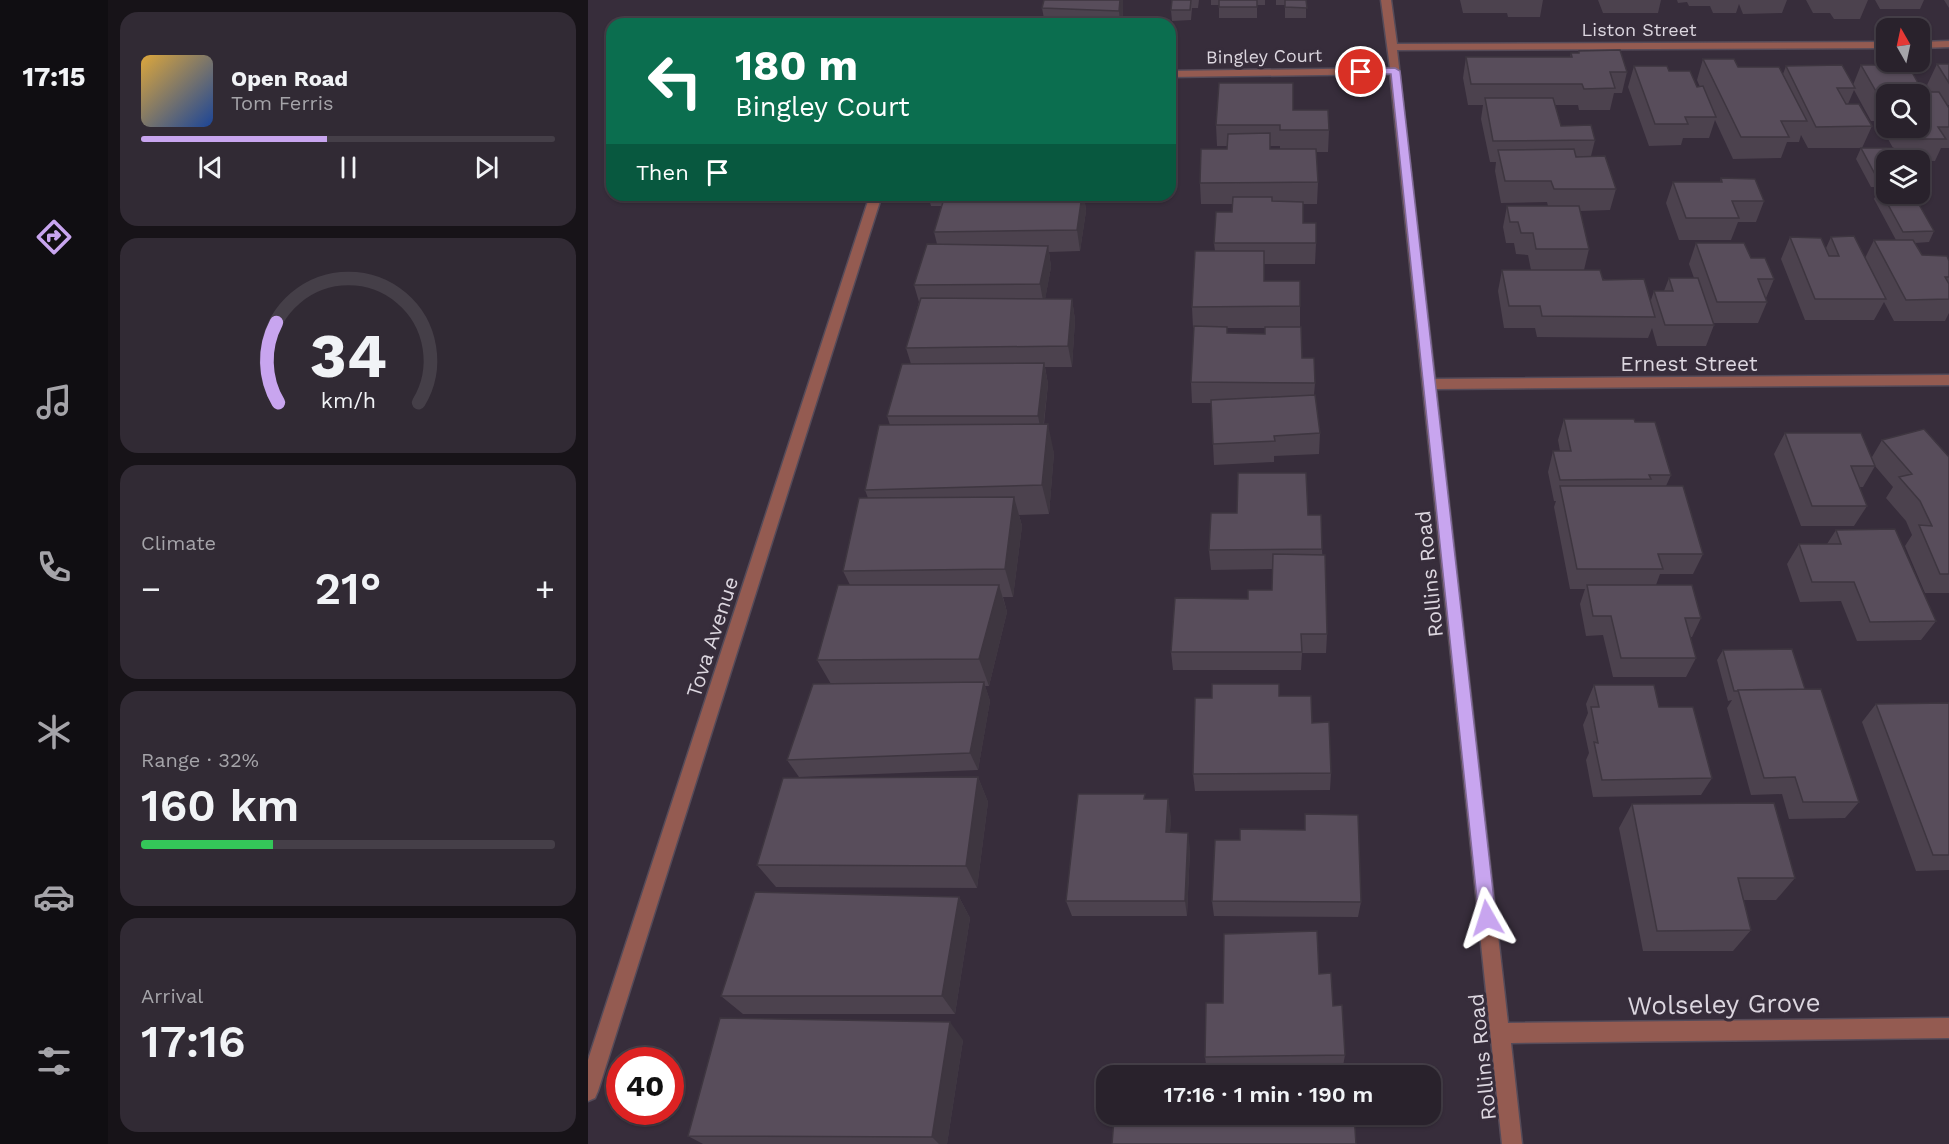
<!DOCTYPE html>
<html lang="en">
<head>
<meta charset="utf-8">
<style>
  body { margin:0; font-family:"Work Sans",sans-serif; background:#312a34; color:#f1f3f6; height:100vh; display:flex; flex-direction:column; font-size:22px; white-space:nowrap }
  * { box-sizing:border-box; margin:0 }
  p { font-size:20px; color:#a5a4a9 }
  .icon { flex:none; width:33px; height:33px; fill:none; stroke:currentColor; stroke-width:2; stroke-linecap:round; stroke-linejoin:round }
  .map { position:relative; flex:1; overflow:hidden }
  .sheet { display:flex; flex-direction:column; gap:12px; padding:12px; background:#171318; width:480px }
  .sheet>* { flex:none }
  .banner { position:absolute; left:18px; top:18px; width:570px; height:183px; border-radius:18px; box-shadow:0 2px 4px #0004,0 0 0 2px #453f48; background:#0b6e4f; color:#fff; overflow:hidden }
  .needle { width:39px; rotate:351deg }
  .controls { position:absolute; left:1288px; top:18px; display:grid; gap:12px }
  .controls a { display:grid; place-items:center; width:54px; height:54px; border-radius:12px; background:#29222c; box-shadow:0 2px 4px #0004,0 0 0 2px #453f48; font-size:30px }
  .speed { position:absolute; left:18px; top:1047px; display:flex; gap:12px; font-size:30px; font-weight:700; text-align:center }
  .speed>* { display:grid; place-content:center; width:78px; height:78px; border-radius:50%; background:#29222c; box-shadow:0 2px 4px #0004,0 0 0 2px #453f48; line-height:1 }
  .speed .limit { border:9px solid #d22; background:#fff; color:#111 }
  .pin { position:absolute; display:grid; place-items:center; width:51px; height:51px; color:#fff; margin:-26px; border:3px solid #fff; border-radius:50%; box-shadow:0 2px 6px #0007 }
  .me { position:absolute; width:66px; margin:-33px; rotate:354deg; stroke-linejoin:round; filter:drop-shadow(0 0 4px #0008) }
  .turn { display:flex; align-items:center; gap:21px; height:126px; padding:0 30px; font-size:27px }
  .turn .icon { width:78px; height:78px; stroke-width:2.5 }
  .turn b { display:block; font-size:42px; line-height:51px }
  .then { display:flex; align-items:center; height:57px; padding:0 30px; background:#0003; gap:12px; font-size:22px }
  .big { font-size:45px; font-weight:600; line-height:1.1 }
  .sheet .tile { flex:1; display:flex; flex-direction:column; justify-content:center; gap:9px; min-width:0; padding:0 21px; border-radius:18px; background:#312a34 }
  .sheet .dial { align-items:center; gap:0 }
  .dial svg { height:156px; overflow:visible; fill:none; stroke:#453f48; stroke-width:7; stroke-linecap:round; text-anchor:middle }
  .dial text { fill:#f1f3f6; stroke:none }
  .song { display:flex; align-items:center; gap:18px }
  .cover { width:72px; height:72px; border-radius:9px; background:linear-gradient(135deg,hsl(40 70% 55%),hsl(220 70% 35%)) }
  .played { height:6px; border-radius:3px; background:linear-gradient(90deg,#c8a5ef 45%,#453f48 45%) }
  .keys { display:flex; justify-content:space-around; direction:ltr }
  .heat { display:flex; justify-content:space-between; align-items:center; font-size:33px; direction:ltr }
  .charge { height:9px; border-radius:4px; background:linear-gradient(90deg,#34c759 32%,#453f48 0) }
  .trip { position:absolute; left:508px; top:1065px; width:345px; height:60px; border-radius:18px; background:#29222c; box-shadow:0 2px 4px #0004,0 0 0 2px #453f48; font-weight:600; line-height:60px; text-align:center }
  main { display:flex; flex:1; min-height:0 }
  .dock { display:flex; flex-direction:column; width:108px; justify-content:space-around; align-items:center; background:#100e12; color:#a5a4a9 }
  .dock .icon { width:42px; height:42px }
  .dock .current { color:#c8a5ef }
  .dock b { font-size:27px; color:#f1f3f6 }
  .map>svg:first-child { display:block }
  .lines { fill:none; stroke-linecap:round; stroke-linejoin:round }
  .minor-casing { stroke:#554b59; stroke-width:3 }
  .minor { fill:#945b51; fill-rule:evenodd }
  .wall { fill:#4c424e; fill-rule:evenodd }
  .shaded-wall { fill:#3e3640 }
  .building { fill:#584d5b; stroke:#3e3640; stroke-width:1.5 }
  .route { fill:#c8a5ef; stroke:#826b9b; stroke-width:1.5 }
  .labels { text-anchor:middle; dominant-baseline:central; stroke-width:6; stroke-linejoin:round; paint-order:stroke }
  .far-street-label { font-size:18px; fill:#dcd6df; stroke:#372d3b }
  .street-label { font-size:21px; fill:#dcd6df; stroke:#372d3b }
  .near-street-label { font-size:26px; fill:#dcd6df; stroke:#372d3b }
</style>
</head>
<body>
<main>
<nav class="dock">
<b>17:15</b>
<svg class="icon current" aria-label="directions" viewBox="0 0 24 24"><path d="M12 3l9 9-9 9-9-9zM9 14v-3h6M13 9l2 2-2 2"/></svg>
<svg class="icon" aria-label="music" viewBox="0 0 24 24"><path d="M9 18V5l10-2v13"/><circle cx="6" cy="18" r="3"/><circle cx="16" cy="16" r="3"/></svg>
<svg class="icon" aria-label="phone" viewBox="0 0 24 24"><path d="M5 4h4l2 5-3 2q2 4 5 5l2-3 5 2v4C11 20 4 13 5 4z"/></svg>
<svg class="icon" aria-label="climate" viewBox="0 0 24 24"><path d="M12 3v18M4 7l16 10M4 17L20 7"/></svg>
<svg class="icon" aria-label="car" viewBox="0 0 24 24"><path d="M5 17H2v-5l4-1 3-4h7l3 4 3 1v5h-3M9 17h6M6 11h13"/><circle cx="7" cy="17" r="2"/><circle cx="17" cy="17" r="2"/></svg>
<svg class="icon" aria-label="filters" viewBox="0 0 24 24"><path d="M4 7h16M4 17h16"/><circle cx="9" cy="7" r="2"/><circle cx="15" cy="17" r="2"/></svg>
</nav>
<section class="sheet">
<div class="tile">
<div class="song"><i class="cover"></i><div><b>Open Road</b><p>Tom Ferris</p></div></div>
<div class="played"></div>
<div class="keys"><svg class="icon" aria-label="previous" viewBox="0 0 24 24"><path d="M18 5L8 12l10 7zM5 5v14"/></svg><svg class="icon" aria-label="pause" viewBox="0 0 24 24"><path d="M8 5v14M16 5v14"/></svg><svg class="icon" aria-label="next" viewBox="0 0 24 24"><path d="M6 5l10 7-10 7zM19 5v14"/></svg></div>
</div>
<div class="tile dial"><svg viewBox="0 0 100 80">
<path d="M14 69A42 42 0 1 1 86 69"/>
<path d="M14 69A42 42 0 0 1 13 28" stroke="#c8a5ef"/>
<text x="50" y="56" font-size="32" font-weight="700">34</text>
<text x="50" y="72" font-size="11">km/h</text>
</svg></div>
<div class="tile"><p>Climate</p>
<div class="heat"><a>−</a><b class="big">21°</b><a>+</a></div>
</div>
<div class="tile"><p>Range · 32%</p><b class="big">160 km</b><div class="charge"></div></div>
<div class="tile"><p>Arrival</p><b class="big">17:16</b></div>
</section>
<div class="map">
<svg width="1361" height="1144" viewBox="0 0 1361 1144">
  <rect width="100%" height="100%" fill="#372d3b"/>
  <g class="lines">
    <defs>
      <path id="minor" d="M793,0H803L809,44L1299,42V48L809,50L847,379L1361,375V385L848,389L920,1023L1361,1018V1038L923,1043L934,1144H914L802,74L582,77V71L802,68Z
        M1361,41V47L1332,48V42Z
        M282,195H294L10,1091L7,1098L0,1101V1060Z"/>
    </defs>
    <use href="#minor" class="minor-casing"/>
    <use href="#minor" class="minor"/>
  </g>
  <path class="wall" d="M584,0H611L610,8H604L603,20L584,21L583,10Z
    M623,0H677V5H669V18H631V5H623Z
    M688,0H718V18H697V5H688Z
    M872,0H955L952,17H920L919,13H875Z
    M1010,0H1073L1070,13H1015Z
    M1089,0H1199L1194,13L1155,14L1151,4L1148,13H1125L1122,6H1101L1099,2L1090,3Z
    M1218,0H1280L1272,19H1246L1242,13H1225Z
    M1287,0H1336L1332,9H1292Z
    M1356,0H1361V8Z
    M454,8H535L534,24H457Z
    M991,51L1039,72L1034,93H1026L1022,110H991L990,105H967L973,126L1007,140L1003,156L1028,189L1022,210L992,211L1001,249L996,270L1063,300L1066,291H1076L1081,278H1106L1101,264L1108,243L1163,258L1186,279L1178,298L1179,302L1170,323H1126V325L1118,346H1069L1064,328L1060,338L949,337L947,328H916L910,291L914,270H943L940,255L928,254L926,243H918L915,227L919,206H960L959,202L913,203L907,171L908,162H902L893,119L895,105H880L875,78L878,57H982L983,53H990Z
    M1115,59L1150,67L1195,74L1198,66L1265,85L1273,65L1335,92H1343L1339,85L1349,64H1361V105H1359L1361,108V148H1353L1347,161L1299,160V187H1283L1268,159L1273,148H1305L1290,121H1283L1266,90L1260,104L1284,126L1274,148H1220L1213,135L1211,142H1199L1193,158L1145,159L1127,120L1121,138H1095L1093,145L1061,146L1040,87L1046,66L1081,71L1109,87H1112L1109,80ZM1299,94L1332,128H1299Z
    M705,110L741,130L740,152H728L730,182L729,204H715V223L728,243L727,264H676V281L712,306V327L714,358L727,383L726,395L732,433L731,454L686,456V462L626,465L623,403H604L603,382L606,328H605L604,307L627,251L626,243L644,212L645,204H613L612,183L639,149V146H629L628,125ZM682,146H692V149H682ZM639,328H677V334L639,333Z
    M1133,178L1176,201L1168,222H1150L1143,240H1091L1078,203L1085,182H1132Z
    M1291,188L1346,231L1341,242L1327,243L1334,255L1361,261V313L1357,321H1306L1296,302L1286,320H1217L1193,259L1202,237L1238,248L1243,237L1277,258L1286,240H1308L1286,199Z
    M340,195H496L498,211L492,251L461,252L463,267L457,299H484L487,320L484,367H457L460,384L456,424L466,453L461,514L431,515L434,526L425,597H415L419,612L401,686H397L402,701L390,770L211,777L199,760L243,684L229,660L262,585L255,571L280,498L277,490L302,425L299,416L323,364L318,348L331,302L326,285L349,244L346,232L354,206H343Z
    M976,419L1047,422L1083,475L1078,486L1115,554L1105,574H1072L1068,585L1113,618L1104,637H1102L1108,658L1098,677H1025L1015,635L998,636L992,604L997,589H982L966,507L968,501H966L960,472L965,451H972L970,440Z
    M1197,433L1284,457L1294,440L1361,457V593H1337L1317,546L1324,535L1318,521L1298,498L1305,487L1287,466L1275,487H1271L1279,506L1266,526H1213L1186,454Z
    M720,515L734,549L739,634L738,653H714L713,670H585L583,652L660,599L684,590L685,569L623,570L621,550Z
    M1248,530L1348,621L1333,640L1269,641L1253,601L1212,602L1199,564L1211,544H1239Z
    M1135,650L1217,689L1271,802L1257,818L1201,819L1194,794L1163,795L1139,708L1144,700L1140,701L1129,660Z
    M1006,685L1071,707L1124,778L1113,795L1005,797L998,760L1001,753L995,725L1000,713L998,704Z
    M691,696L724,723L743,773L742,790L607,791L605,774Z
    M1361,703V870L1328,871L1274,722L1288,704Z
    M390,777L400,802L389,888L188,887L169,865Z
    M558,799L583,816L582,832L602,849L599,916H484L478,901Z
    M1044,804L1207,878L1188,900H1155L1163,930L1145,951H1055L1031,828Z
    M717,814L773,902L770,917L626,916L624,901L652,840L717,830Z
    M371,897L382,918L367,1014H155L133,996Z
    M731,974L745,1006L757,1055L755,1066L653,1068L618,1064L617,1057L635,1003Z
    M375,1040L359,1144H115L100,1136Z"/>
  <path class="shaded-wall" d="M532,0H535V8L534,24H532L531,11Z
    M494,195H496L498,211L492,251L489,230Z
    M460,246L463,267L456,306L452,284Z
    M484,299L487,320L484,367L480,346Z
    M456,363L460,384L454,437L450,416Z
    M460,424L466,453L461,514L454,485Z
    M426,497L434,526L425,597L417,569Z
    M411,585L419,612L401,686L391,659Z
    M396,682L402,701L390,770L382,753Z
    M390,777L400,802L389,888L378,866Z
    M580,799L583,816L581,848L578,832Z
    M600,833L602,849L599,916L597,901Z
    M371,897L382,918L367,1014L354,996Z
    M362,1022L375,1040L359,1144H351L344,1137Z"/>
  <path class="building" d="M456,0H532L531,11L454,8Z
    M584,0H603L602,10H583Z
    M631,0H669V7H631Z
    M697,0H718L719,8L697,7Z
    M1032,50L1039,72H1022L1027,88L996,89L994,84H883L878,57H984L983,53H991V51Z
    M1115,59H1146L1150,67H1191L1219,121H1193L1201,137H1153Z
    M1349,64H1361V83Z
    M1254,65L1267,88H1249L1258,104H1271L1284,126L1228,127L1198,66Z
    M1273,65H1320L1335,92H1351L1361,108V127H1350L1358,139H1322L1315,128H1332V94H1299V100H1293Z
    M1046,66H1079L1081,71H1102L1109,87L1115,86L1128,117H1097L1100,124H1067Z
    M631,83H705V110H740L741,130H692V125H628Z
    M897,98H965L973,126L1003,125L1007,140L905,141Z
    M682,133V149H728L730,182L612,183L613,149H639L640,134Z
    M1273,148H1305L1312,160H1299V176H1288Z
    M986,149L988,157L1017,156L1028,189H966L963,181H917L910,150Z
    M1133,178L1167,179L1176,201H1144L1151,218H1098L1085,182H1134Z
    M1291,188H1299V194H1325L1346,231L1315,232Z
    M357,195H494L489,230L346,232Z
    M645,197H684V201L715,202V223H728V243H626L628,212H644Z
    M919,206H991L1001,249H948L945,233H933L930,222H922Z
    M1266,236L1298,299H1227L1202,237L1233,238L1241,256H1251L1243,237Z
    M1286,240H1325L1334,255L1359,256L1361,261V277H1357L1361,284V299L1318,300Z
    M1108,243H1156L1163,258H1177L1186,279H1170L1179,302H1129Z
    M339,244L460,246L452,284L326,285Z
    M607,251H676V281H712V306L604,307Z
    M914,270H1012L1015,280L1056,279L1067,317L954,316L952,306H921Z
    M1081,278H1110L1126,325H1077L1066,291H1085Z
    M333,298L484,299L480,346L318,348Z
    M606,326L639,327V333L677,334V327H713L714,358H726L727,383L603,382Z
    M456,363L450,416H299L314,364Z
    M727,395L732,433L686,436L687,441L625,444L623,400Z
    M976,419H1046L1047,422H1067L1083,475H1061L1063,479L972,480L965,451H983Z
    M460,424L454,485L277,490L291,425Z
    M1336,429L1361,457V574H1352L1331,525L1344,526L1332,501L1311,477L1324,474L1294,440Z
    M1197,433H1273L1287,466H1263L1279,506H1224Z
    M650,473H718L720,515H733L734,549L621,550L623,513H649Z
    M972,486H1095L1115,554H1070L1075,569H989Z
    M426,497L417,569L255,571L271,498Z
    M1307,529L1348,621L1282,622L1266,582H1224L1211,544H1253L1248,530Z
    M685,554L737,555L739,634H713L714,652H583L587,598L660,599V590H684Z
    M250,585H411L391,659L229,660Z
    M999,585H1104L1113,618H1097L1108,658H1033L1023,616H1005Z
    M1204,649L1217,689L1150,690V691H1146L1135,650Z
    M396,682L382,753L199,760L225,684Z
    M624,684H691V696H723L724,723L741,722L743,773L605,774L607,698H624Z
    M1006,685H1066L1071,707H1105L1124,778L1014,780L1006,742L1010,743L1003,707H1011Z
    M1233,689L1271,802H1215L1207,777L1176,778L1150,690Z
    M1361,703V855H1345L1288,704Z
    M390,777L378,866L169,865L195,778Z
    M490,794H557L556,799H580L578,832L600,833L597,901H478Z
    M1186,803L1207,878H1150L1163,930L1069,931L1044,804Z
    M717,814L770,815L773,902L624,901L627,840H652V829L717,830Z
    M167,892L371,897L354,996H133Z
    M729,931L731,974L743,973L745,1006L754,1005L757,1055L617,1057L618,1003H635L636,934Z
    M132,1018L362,1022L344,1137L100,1136Z
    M591,1064H652V1076H590Z
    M588,1114H766L768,1144H524L526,1119L588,1118Z"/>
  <path class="route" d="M807,68L812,71L908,918L905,923L899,926L893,923L891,918L803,74H773L769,72L773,69Z"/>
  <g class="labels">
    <g class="far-street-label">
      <text x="1051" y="29">Liston Street</text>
      <text transform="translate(676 56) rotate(-1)">Bingley Court</text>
    </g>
    <g class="street-label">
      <text x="1101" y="363">Ernest Street</text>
      <text transform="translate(841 574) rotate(-96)">Rollins Road</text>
      <text transform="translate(124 637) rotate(-72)">Tova Avenue</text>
      <text transform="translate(894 1057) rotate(-96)">Rollins Road</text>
    </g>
    <g class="near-street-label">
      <text transform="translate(1136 1004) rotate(-1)">Wolseley Grove</text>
    </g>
  </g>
</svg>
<div class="controls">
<a><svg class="needle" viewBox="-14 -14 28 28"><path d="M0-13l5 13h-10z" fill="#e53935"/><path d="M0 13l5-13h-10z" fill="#a5a4a9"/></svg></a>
<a><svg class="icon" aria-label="search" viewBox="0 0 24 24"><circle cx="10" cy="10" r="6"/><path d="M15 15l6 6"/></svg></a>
<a><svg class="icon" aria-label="layers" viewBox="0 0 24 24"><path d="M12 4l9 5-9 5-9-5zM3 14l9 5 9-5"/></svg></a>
</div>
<div class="speed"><div class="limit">40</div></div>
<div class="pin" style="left:773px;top:72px;background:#d93025"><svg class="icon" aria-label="arrive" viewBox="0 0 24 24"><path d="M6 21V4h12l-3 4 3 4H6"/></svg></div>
<svg class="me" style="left:899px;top:918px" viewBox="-20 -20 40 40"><path d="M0-17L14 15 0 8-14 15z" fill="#c8a5ef" stroke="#fff" stroke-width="4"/></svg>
<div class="trip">17:16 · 1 min · 190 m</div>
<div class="banner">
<div class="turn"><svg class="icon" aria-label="left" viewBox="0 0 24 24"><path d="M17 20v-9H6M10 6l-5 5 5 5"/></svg><div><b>180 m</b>Bingley Court</div></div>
<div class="then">Then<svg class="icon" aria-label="arrive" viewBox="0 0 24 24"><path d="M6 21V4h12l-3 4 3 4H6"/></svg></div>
</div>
</div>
</main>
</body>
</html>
